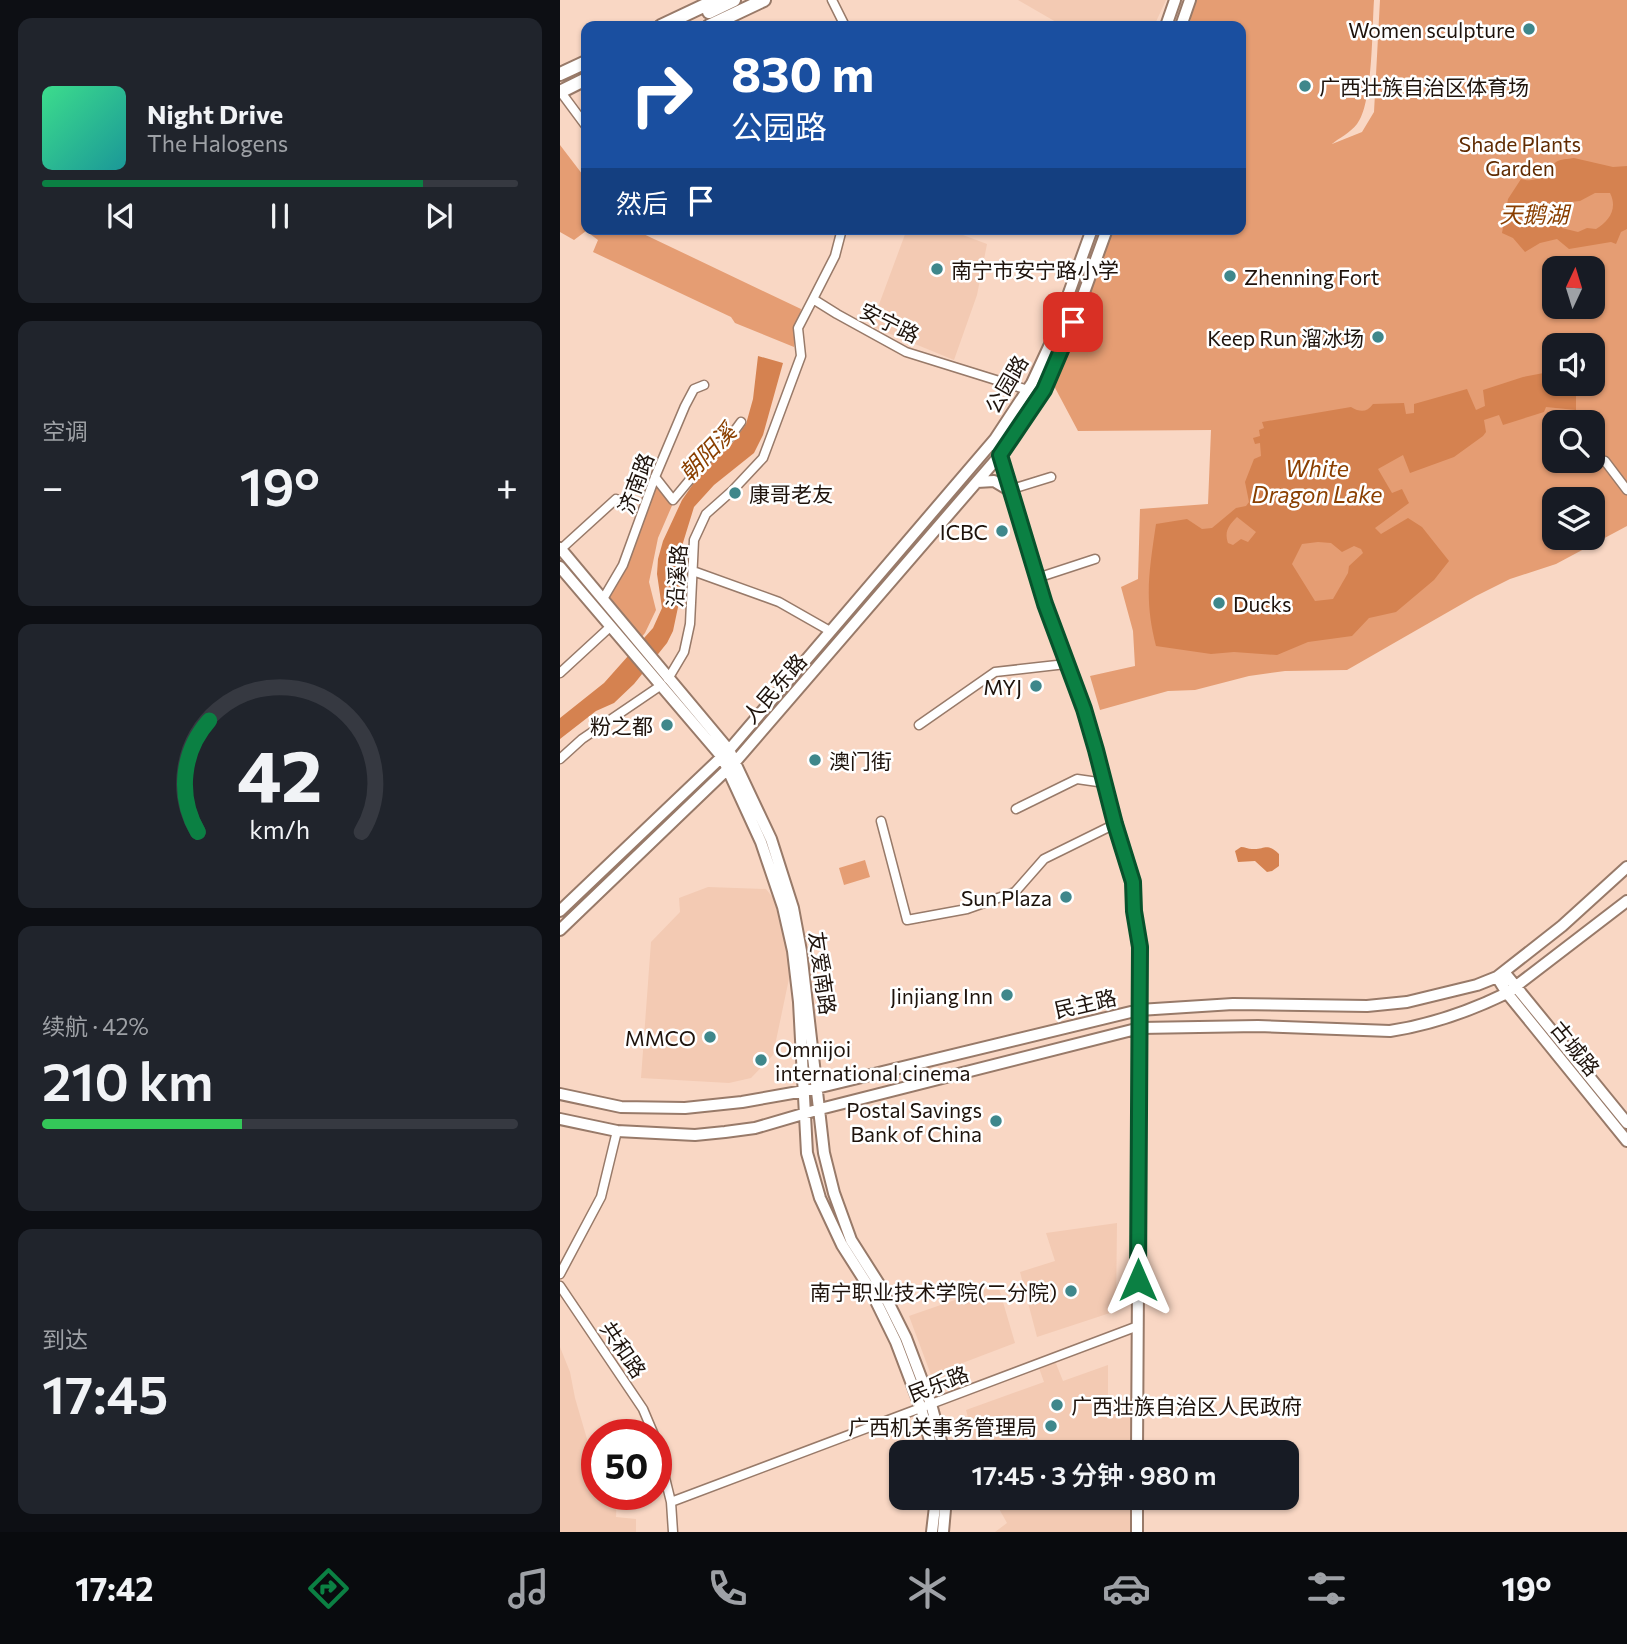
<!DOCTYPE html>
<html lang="zh">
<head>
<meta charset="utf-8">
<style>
  body { margin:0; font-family:Commissioner,"Noto Sans SC",sans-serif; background:#20242c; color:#f1f3f6; height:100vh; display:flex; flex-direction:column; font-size:26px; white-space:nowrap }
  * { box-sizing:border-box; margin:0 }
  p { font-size:23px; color:#9ea1a6 }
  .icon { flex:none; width:38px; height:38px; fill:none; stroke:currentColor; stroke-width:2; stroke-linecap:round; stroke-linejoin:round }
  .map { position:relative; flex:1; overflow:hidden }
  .side { display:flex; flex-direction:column; gap:18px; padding:18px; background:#0d0f14; width:560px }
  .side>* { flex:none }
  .top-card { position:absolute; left:21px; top:21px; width:665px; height:214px; border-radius:14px; box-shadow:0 2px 5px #0004; background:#1a4fa0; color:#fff; overflow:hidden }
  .needle { width:46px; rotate:4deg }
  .buttons { position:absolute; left:982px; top:256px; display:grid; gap:14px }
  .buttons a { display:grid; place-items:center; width:63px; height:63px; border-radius:14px; background:#171b24; box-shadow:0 2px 5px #0004; font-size:35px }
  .speed { position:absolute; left:21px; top:1419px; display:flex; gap:14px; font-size:35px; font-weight:700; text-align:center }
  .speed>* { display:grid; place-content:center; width:91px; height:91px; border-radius:50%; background:#171b24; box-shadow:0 2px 5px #0004; line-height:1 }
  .speed .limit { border:10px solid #d22; background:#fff; color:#111 }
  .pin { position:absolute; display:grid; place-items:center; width:60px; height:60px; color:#fff; margin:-30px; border-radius:14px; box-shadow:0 4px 10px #0006 }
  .me { position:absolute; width:77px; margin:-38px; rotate:0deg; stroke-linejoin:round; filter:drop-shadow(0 0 5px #0008) }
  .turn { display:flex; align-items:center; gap:24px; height:147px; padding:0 35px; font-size:32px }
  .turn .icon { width:91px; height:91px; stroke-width:2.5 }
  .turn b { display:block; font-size:49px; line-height:60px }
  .then { display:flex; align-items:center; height:66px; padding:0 35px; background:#0003; gap:14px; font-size:26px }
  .big { font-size:52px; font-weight:600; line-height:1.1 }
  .side .tile { flex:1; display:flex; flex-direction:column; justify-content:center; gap:10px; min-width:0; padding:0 24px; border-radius:14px; background:#20242c }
  .side .dial { align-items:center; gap:0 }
  .dial svg { height:182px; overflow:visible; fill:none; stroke:#363941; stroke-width:7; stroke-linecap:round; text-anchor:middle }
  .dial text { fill:#f1f3f6; stroke:none }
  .song { display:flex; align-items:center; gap:21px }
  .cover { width:84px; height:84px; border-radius:10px; background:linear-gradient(135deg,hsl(150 70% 55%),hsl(180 70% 35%)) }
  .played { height:7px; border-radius:4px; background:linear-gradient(90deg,#0b8043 80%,#363941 80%) }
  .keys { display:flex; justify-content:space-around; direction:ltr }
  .heat { display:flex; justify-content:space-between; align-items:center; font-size:38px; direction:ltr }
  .charge { height:10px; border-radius:5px; background:linear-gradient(90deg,#34c759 42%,#363941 0) }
  .trip { position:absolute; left:329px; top:1440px; width:410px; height:70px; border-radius:14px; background:#171b24; box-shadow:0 2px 5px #0004; font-weight:600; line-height:70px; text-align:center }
  .tabs { display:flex; height:112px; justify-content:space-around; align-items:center; background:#090b0e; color:#9ea1a6 }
  .tabs .icon { width:49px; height:49px }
  .tabs .selected { color:#0b8043 }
  .tabs b { font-size:32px; color:#f1f3f6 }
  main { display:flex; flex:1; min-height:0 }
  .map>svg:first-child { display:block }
  .built { fill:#f3cab3 }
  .green { fill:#e59d73; fill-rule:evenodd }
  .water { fill:#d58250; fill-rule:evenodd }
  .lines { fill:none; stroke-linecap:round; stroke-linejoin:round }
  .minor-casing { stroke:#987a69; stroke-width:11 }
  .major-casing { stroke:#987a69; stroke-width:14 }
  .highway-casing { stroke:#987a69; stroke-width:16 }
  .minor { stroke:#fff; stroke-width:8 }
  .major { stroke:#fff; stroke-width:10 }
  .highway { stroke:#fff; stroke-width:12 }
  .route-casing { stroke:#07532c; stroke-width:18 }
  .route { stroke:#0b8043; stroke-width:12 }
  .poi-dot { fill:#3f878b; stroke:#fff; stroke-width:2.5 }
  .labels { text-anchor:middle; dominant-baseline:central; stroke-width:5; stroke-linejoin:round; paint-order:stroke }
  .poi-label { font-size:21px; fill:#1e130c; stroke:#fff; text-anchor:end }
  .park-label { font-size:21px; fill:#602b02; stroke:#fff }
  .street-label { font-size:21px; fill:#1e130c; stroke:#fff }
  .water-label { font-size:23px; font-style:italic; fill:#8a3f00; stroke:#fff }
</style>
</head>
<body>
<main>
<section class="side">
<div class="tile">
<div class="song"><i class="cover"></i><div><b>Night Drive</b><p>The Halogens</p></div></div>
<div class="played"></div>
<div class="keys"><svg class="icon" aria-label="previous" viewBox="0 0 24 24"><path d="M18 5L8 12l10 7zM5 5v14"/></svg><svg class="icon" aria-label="pause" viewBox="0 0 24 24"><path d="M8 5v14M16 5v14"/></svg><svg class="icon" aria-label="next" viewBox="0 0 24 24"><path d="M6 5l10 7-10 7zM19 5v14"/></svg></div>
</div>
<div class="tile"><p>空调</p>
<div class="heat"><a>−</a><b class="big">19°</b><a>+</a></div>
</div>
<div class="tile dial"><svg viewBox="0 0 100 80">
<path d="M14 69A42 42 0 1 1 86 69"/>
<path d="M14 69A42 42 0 0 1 19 20" stroke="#0b8043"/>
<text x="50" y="56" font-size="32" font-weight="700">42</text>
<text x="50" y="72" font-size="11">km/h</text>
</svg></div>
<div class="tile"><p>续航 · 42%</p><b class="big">210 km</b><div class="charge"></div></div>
<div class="tile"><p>到达</p><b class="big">17:45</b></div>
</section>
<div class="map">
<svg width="1067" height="1532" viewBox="0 0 1067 1532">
  <rect width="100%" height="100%" fill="#f9d7c4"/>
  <path class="built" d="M458,0H606L594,26H503Z
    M347,229H387L427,244L417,295L394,360L311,326Z
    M148,887L206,889L214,899L231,969L213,1055L191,1078L169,1083L81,1078L91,942L120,912L119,898Z
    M557,1223L556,1311L477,1337L460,1272L495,1261L486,1233Z
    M438,1285L455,1343L371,1375L349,1316Z
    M0,1347L10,1372L15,1398L37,1473V1494L57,1495L56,1517L76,1519V1532H0Z
    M495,1361L503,1381L548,1365V1398L571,1399V1452H417L406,1410L484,1382L479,1368Z
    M571,1498V1532H435L447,1523L433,1498Z"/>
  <path class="green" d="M635,0H814C812,28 813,105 797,124C790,133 779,138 772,144L802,132L814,112L820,0H1067V526L996,564L950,579L916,596L787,670L725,671L689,676L635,690L608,691L540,710L530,676L575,666L573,631L561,587L578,579L580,509L648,504L651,430L518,431L493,384L554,229H681V26H630L631,6ZM994,268H1032V306H994ZM994,345H1032V383H994ZM994,422H1032V460H994ZM994,499H1032V537H994Z
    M0,145L26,179V229H73L241,309L234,347L175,323L171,317L33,252L38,240L26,231L14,240L0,232Z
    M98,479L114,501L98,538L89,582L96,610L85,633L80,639L47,599L66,565Z
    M305,860L310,877L284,885L279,868Z"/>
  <path class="water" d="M1014,158L1053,167L1067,166V229L1061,232L1056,244L1051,242L1009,249L997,239L980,243L965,252L953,238L942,233L948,199L961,179C980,184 983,173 996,162C1000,159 1008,159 1014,158ZM1035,193H1050C1058,209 1049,221 1036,229L1027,228L1018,232L1002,228L1003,211L1010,202L1020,201Z
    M198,356L223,363L203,435L194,453L154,485L134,507L118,559L121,593L113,631L107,643L74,684L54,703L36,711L0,739V718L44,683L93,628L102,608L97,574L98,559L103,541L122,500L149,461L171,445L186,424L193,399Z
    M994,371V383H1013L1016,389V410L986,407L984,412L943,425L939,415L924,420L926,432L923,436L894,457L850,473L843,455L818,469L832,493L842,489L849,503L815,528L821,534L848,518L862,527L889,561L874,580L836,612L809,618L792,636L748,642L717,655L674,652L651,654L596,646C584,599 589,572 596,524L627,519L642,529L652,528L676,508L686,506L689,502L685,482L694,459L701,456L700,443L695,444L693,438L700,436L699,430L704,428L702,422L791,407C801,413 807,412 813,404L844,403L846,414L854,413V404L907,389L916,410L925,406L923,390L963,377ZM677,517L696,532L688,542L681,539L673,545L668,543C664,531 669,525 677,517ZM758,542L771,543L782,552L794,546L801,549L803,553L789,566L788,573L773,599L755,601L732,564L742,544Z
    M681,847C685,847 688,849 692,849C705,850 706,842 719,854V866L712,871L707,872L695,861L678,862L675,851Z"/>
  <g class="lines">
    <defs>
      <path id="minor" d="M272,0L285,26
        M3,95L26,126
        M282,229L275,256L253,299L277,314L346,352L468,390
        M1045,461L1067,490
        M95,477L113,500L147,459L170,437L181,422
        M449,490L491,477
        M1,549L56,499
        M133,571L219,602L270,631
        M477,578L535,559
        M43,599L63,565L95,477L125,406L134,389L144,385
        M0,673L50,627
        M108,679L124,652L130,624L134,540L146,514L173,490L203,458L241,356L238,328L253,299
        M359,725L435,672L506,664
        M0,759L22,739L100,686
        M456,809L517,779L545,783
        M321,821L347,920L407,909L455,892L484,859L555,824
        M0,1274L41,1197L57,1131
        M0,1286L83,1409L94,1435
        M96,1441L111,1502L113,1532
        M111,1502L578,1326"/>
      <path id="major" d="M606,26L615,0
        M621,26L630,0
        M435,439L485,604L524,709L536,750L555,824L573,882L574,911L580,947L577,1452
        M417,482L434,481L449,490
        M0,548L169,750L211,839L233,908L241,951L264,1153L274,1193L291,1240L319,1284L346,1338L371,1404L384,1452
        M0,567L162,757L201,842L223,907L233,951L239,1002L247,1153L260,1198L282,1245L310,1289L336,1342L361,1408L373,1452
        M0,911L169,750L435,439L472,383L492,340L532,229
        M0,930L176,761L446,448L484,390L505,345L547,229
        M944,972L1067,1123
        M937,977L947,993L1067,1141
        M0,1094L61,1107L125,1108L182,1102L244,1091L579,1010L673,1004L807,1006L847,1002L917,985L937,977L1002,926L1067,867
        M0,1119L57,1131L135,1135L165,1132L195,1128L260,1109L580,1028L698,1026L830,1031C870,1025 910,1011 947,993L1067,901
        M372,1532L376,1498
        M383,1532L386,1498
        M577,1532V1498"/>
      <path id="highway" d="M149,12L174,0
        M101,26L156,0
        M149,26L204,0
        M0,74L26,62
        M0,92L26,79"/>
    </defs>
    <use href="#minor" class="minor-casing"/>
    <use href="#major" class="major-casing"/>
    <use href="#highway" class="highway-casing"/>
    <use href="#minor" class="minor"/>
    <use href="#major" class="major"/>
    <use href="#highway" class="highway"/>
  </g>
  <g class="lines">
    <defs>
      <path id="route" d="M513,322L484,390L440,455L485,604L524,709L536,750L555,824L573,882L574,911L580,947L578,1280"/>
    </defs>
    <use href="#route" class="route-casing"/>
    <use href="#route" class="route"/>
  </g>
  <g class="poi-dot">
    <circle cx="969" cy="29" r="7"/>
    <circle cx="745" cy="86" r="7"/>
    <circle cx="377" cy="269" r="7"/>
    <circle cx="670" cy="276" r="7"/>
    <circle cx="818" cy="337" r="7"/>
    <circle cx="175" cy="493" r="7"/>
    <circle cx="442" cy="531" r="7"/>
    <circle cx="659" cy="603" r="7"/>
    <circle cx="476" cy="686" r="7"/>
    <circle cx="107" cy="725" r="7"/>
    <circle cx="255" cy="760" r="7"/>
    <circle cx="506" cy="897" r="7"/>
    <circle cx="447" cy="995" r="7"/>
    <circle cx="150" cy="1037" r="7"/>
    <circle cx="201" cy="1060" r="7"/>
    <circle cx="436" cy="1121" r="7"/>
    <circle cx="511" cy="1291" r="7"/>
    <circle cx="497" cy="1405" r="7"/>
    <circle cx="491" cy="1426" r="7"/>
  </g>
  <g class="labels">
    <g class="poi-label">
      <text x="955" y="29">Women sculpture</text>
      <text x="759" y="86" text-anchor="start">广西壮族自治区体育场</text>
      <text x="391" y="269" text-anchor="start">南宁市安宁路小学</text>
      <text x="684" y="276" text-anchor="start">Zhenning Fort</text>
      <text x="804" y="337">Keep Run 溜冰场</text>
      <text x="189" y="493" text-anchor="start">康哥老友</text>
      <text x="428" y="531">ICBC</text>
      <text x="673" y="603" text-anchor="start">Ducks</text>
      <text x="462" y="686">MYJ</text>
      <text x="93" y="725">粉之都</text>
      <text x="269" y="760" text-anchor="start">澳门街</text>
      <text x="492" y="897">Sun Plaza</text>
      <text x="433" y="995">Jinjiang Inn</text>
      <text x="136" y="1037">MMCO</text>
      <text x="215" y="1048" text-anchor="start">Omnijoi<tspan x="215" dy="24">international cinema</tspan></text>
      <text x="422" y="1109">Postal Savings<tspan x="422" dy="24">Bank of China</tspan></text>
      <text x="497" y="1291">南宁职业技术学院(二分院)</text>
      <text x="511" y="1405" text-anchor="start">广西壮族自治区人民政府</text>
      <text x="477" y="1426">广西机关事务管理局</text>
    </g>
    <g class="park-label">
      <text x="960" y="143">Shade Plants<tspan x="960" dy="24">Garden</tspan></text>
    </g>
    <g class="street-label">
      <text transform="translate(330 322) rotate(26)">安宁路</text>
      <text transform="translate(446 384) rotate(-60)">公园路</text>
      <text transform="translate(75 483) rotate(-69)">济南路</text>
      <text transform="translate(116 576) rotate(-86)">沿溪路</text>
      <text transform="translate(214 688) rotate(-49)">人民东路</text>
      <text transform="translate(263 973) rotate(82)">友爱南路</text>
      <text transform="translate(525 1003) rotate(-13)">民主路</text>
      <text transform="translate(1016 1048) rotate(51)">古城路</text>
      <text transform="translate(64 1349) rotate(56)">共和路</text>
      <text transform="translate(378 1383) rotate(-21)">民乐路</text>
    </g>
    <g class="water-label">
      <text x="974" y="214">天鹅湖</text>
      <text transform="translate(147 452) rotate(-46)">朝阳溪</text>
      <text x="757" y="468">White<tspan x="757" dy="26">Dragon Lake</tspan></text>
    </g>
  </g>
</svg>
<div class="buttons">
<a><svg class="needle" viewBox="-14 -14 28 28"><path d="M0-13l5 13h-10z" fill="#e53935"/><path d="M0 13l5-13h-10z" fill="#9ea1a6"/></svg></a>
<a><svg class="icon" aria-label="sound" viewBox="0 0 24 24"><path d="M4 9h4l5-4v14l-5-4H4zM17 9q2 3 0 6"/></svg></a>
<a><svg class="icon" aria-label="search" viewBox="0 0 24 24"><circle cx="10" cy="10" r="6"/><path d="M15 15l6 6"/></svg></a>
<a><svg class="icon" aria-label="layers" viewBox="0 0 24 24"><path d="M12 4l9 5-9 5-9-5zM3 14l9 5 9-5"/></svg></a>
</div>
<div class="speed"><div class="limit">50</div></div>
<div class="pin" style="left:513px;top:322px;background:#d93025"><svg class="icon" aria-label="arrive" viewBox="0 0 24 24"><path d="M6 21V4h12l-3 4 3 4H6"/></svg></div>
<svg class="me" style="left:578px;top:1280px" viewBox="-20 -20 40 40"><path d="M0-17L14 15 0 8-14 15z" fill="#0b8043" stroke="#fff" stroke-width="4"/></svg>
<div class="trip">17:45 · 3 分钟 · 980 m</div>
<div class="top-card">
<div class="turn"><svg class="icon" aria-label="right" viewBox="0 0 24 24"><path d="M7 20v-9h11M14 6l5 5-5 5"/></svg><div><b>830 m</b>公园路</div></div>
<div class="then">然后<svg class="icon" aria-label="arrive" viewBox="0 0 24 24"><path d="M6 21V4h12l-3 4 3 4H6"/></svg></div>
</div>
</div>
</main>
<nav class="tabs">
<b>17:42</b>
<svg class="icon selected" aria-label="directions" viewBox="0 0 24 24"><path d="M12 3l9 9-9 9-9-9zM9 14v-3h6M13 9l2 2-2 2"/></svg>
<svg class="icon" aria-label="music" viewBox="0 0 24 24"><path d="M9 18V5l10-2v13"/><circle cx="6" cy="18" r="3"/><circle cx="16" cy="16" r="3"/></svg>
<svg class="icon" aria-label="phone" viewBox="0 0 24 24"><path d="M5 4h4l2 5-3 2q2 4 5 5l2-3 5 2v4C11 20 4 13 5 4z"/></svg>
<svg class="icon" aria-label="climate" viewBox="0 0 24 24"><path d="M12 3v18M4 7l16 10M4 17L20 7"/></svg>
<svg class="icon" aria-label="car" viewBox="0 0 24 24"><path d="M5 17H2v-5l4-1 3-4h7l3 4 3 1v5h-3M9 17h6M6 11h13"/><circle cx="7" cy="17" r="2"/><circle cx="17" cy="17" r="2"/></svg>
<svg class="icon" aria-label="filters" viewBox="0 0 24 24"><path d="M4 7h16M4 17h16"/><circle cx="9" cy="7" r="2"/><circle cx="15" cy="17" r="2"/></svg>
<b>19°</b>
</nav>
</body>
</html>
